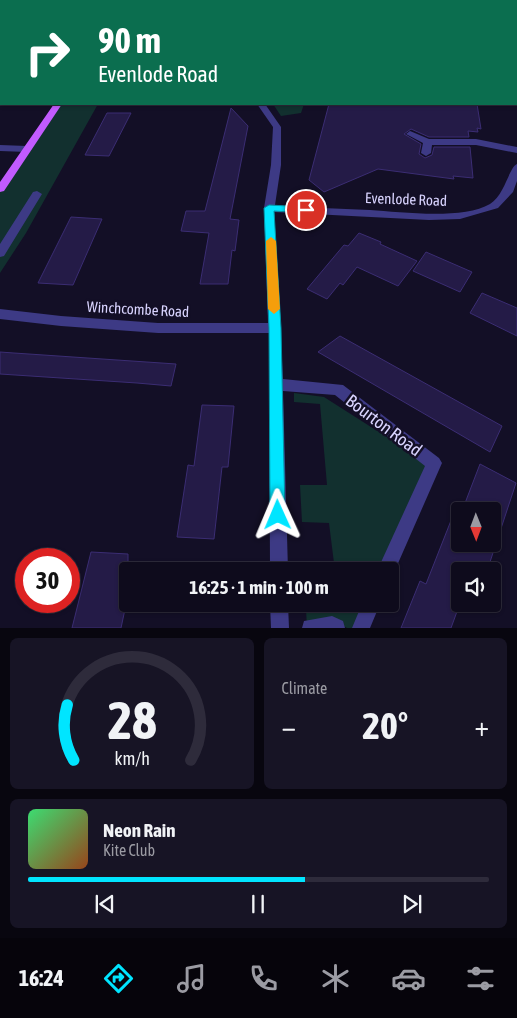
<!DOCTYPE html>
<html lang="en">
<head>
<meta charset="utf-8">
<style>
  body { margin:0; font-family:"Asap Condensed",sans-serif; background:#171425; color:#f1f3f6; height:100vh; display:flex; flex-direction:column; font-size:19px; white-space:nowrap }
  * { box-sizing:border-box; margin:0 }
  p { font-size:16px; color:#9b9ba3 }
  .icon { flex:none; width:28px; height:28px; fill:none; stroke:currentColor; stroke-width:2; stroke-linecap:round; stroke-linejoin:round }
  .map { position:relative; height:628px; overflow:hidden }
  .details { display:flex; flex-direction:column; gap:10px; padding:10px; background:#08060f; flex:1 }
  .details>* { flex:none }
  .banner { position:absolute; left:0px; top:0px; width:518px; height:105px; box-shadow:0 1px 4px #0004,0 0 0 1px #2e2b3b; background:#0b6e4f; color:#fff; overflow:hidden }
  .needle { width:32px; rotate:179deg }
  .buttons { position:absolute; left:451px; top:502px; display:grid; gap:10px }
  .buttons a { display:grid; place-items:center; width:50px; height:50px; border-radius:5px; background:#0e0b1c; box-shadow:0 1px 4px #0004,0 0 0 1px #2e2b3b; font-size:25px }
  .speed { position:absolute; left:15px; top:548px; display:flex; gap:10px; font-size:25px; font-weight:700; text-align:center }
  .speed>* { display:grid; place-content:center; width:65px; height:65px; border-radius:50%; background:#0e0b1c; box-shadow:0 1px 4px #0004,0 0 0 1px #2e2b3b; line-height:1 }
  .speed .limit { border:8px solid #d22; background:#fff; color:#111 }
  .pin { position:absolute; display:grid; place-items:center; width:42px; height:42px; color:#fff; margin:-21px; border:2px solid #fff; border-radius:50%; box-shadow:0 1px 5px #0007 }
  .me { position:absolute; width:55px; margin:-28px; rotate:359deg; stroke-linejoin:round; filter:drop-shadow(0 0 4px #0008) }
  .turn { display:flex; align-items:center; gap:18px; height:105px; padding:0 15px; font-size:22px }
  .turn .icon { width:65px; height:65px; stroke-width:2.5 }
  .turn b { display:block; font-size:35px; line-height:42px }
  .big { font-size:38px; font-weight:700; line-height:1.1 }
  .details .tile { flex:1; display:flex; flex-direction:column; justify-content:center; gap:8px; min-width:0; padding:0 18px; border-radius:8px; background:#171425 }
  .details .dial { align-items:center; gap:0 }
  .dial svg { height:130px; overflow:visible; fill:none; stroke:#2e2b3b; stroke-width:7; stroke-linecap:round; text-anchor:middle }
  .dial text { fill:#f1f3f6; stroke:none }
  .song { display:flex; align-items:center; gap:15px }
  .cover { width:60px; height:60px; border-radius:8px; background:linear-gradient(135deg,hsl(140 70% 55%),hsl(20 70% 35%)) }
  .played { height:5px; border-radius:2px; background:linear-gradient(90deg,#00e5ff 60%,#2e2b3b 60%) }
  .keys { display:flex; justify-content:space-around; direction:ltr }
  .heat { display:flex; justify-content:space-between; align-items:center; font-size:28px; direction:ltr }
  .details .tiles { flex:1; display:grid; gap:10px; grid-template-columns:1fr 1fr }
  .tile:last-child { grid-column:span 2 }
  .trip { position:absolute; left:119px; top:562px; width:280px; height:50px; border-radius:5px; background:#0e0b1c; box-shadow:0 1px 4px #0004,0 0 0 1px #2e2b3b; font-weight:700; line-height:50px; text-align:center }
  .dock { display:flex; height:80px; justify-content:space-around; align-items:center; background:#06040b; color:#9b9ba3 }
  .dock .icon { width:35px; height:35px }
  .dock .active { color:#00e5ff }
  .dock b { font-size:22px; color:#f1f3f6 }
  .map>svg:first-child { display:block }
  .green { fill:#12302f }
  .building { fill:#241b47; stroke:#3b2d73 }
  .lines { fill:none; stroke-linecap:round; stroke-linejoin:round }
  .minor { fill:#3d3a85; fill-rule:evenodd }
  .major { fill:#c25bff; fill-rule:evenodd }
  .route { fill:#00e5ff; stroke:#0095a6 }
  .slow { fill:#f59e0b }
  .labels { text-anchor:middle; dominant-baseline:central; stroke-width:5; stroke-linejoin:round; paint-order:stroke }
  .street-label { font-size:15px; fill:#d9d4ff; stroke:#130f26 }
  .near-street-label { font-size:18px; fill:#d9d4ff; stroke:#130f26 }
</style>
</head>
<body>
<div class="map">
<svg width="517" height="628" viewBox="0 0 517 628">
  <rect width="100%" height="100%" fill="#130f26"/>
  <path class="green" d="M58,104H98L26,233L0,273V189Z
    M273,104H304L301,113L281,116Z
    M294,393L324,397L429,464L380,571H335L329,523L302,522L300,485H327L320,404L294,402Z
    M339,604H366L355,628H347L330,619L307,628L306,609L339,610Z"/>
  <path class="building" d="M329,104H477L481,129L477,128L478,132L468,131L469,137H429L411,129L404,134L421,144L419,154L425,158L432,155L434,147H470L473,178L453,176L454,179L378,169L324,192L309,180Z
    M231,108L248,126L230,219L239,220L235,251L232,250L228,284H200L209,233L181,231L186,211H205Z
    M107,113H131L109,156L85,155Z
    M71,217L102,219L73,285L38,283Z
    M359,233L381,242L380,244L417,261L398,286L357,267L343,285L340,283L327,299L307,289L344,245L348,246Z
    M426,252L472,272L460,292L413,271Z
    M482,293L517,308V336L470,313Z
    M340,336L502,426L490,452L318,352Z
    M0,352L14,353L176,364L171,386L137,383L0,374Z
    M202,405L234,406L228,467H222L214,539L177,537L188,465L194,466Z
    M480,464L516,483L487,571H460V604H469L466,610L459,606L451,628H401L420,581L426,584L452,518L458,521L460,516V544H492V511H462Z
    M91,552L128,554V595L121,628H72Z"/>
  <g class="lines">
    <path class="minor" d="M323,0H329V1H323Z
      M489,0H495V1H489Z
      M516,95H517V105L513,104H516Z
      M257,104H265L281,127V165L275,205C306,207 338,209 370,210C401,212 463,220 490,204C505,195 509,167 517,164V181L513,192L498,208L460,219L429,220L274,212L283,379L343,385L439,458L442,463L392,577L390,578V571H377L425,466L335,395L283,391L288,571H270L269,333H158L61,326L0,319V309L61,316L158,323H268L264,208L271,165L273,127Z
      M410,131L429,139H476L517,147V153L476,145H432L431,153L426,156L421,153L423,143L406,134Z
      M0,145L27,146L32,149L27,152L0,151Z
      M37,191L42,194L4,256L0,257V244L33,192Z
      M270,604H288L289,628H271Z
      M362,604H380L370,628H352Z
      M332,616L343,621L345,628H302L304,621Z"/>
    <path class="major" d="M115,0H121V1H115Z
      M54,104H62L4,191L0,192V182Z"/>
  </g>
  <path class="route" d="M269,205L306,207L310,210L306,213L274,211L281,328L285,515L283,520L278,523L272,520L270,515L269,328L264,208Z"/>
  <path class="slow" d="M271,237L276,241L280,309L274,314L268,309L266,241Z"/>
  <g class="labels">
    <g class="street-label">
      <text transform="translate(406 199) rotate(2)">Evenlode Road</text>
      <text transform="translate(138 309) rotate(3)">Winchcombe Road</text>
    </g>
    <g class="near-street-label">
      <text transform="translate(384 425) rotate(37)">Bourton Road</text>
    </g>
  </g>
</svg>
<div class="buttons">
<a><svg class="needle" viewBox="-14 -14 28 28"><path d="M0-13l5 13h-10z" fill="#e53935"/><path d="M0 13l5-13h-10z" fill="#9b9ba3"/></svg></a>
<a><svg class="icon" aria-label="sound" viewBox="0 0 24 24"><path d="M4 9h4l5-4v14l-5-4H4zM17 9q2 3 0 6"/></svg></a>
</div>
<div class="speed"><div class="limit">30</div></div>
<div class="pin" style="left:306px;top:210px;background:#d93025"><svg class="icon" aria-label="arrive" viewBox="0 0 24 24"><path d="M6 21V4h12l-3 4 3 4H6"/></svg></div>
<svg class="me" style="left:278px;top:515px" viewBox="-20 -20 40 40"><path d="M0-17L14 15 0 8-14 15z" fill="#00e5ff" stroke="#fff" stroke-width="4"/></svg>
<div class="trip">16:25 · 1 min · 100 m</div>
<div class="banner">
<div class="turn"><svg class="icon" aria-label="right" viewBox="0 0 24 24"><path d="M7 20v-9h11M14 6l5 5-5 5"/></svg><div><b>90 m</b>Evenlode Road</div></div>
</div>
</div>
<section class="details">
<div class="tiles">
<div class="tile dial"><svg viewBox="0 0 100 80">
<path d="M14 69A42 42 0 1 1 86 69"/>
<path d="M14 69A42 42 0 0 1 10 35" stroke="#00e5ff"/>
<text x="50" y="56" font-size="32" font-weight="700">28</text>
<text x="50" y="72" font-size="11">km/h</text>
</svg></div>
<div class="tile"><p>Climate</p>
<div class="heat"><a>−</a><b class="big">20°</b><a>+</a></div>
</div>
<div class="tile">
<div class="song"><i class="cover"></i><div><b>Neon Rain</b><p>Kite Club</p></div></div>
<div class="played"></div>
<div class="keys"><svg class="icon" aria-label="previous" viewBox="0 0 24 24"><path d="M18 5L8 12l10 7zM5 5v14"/></svg><svg class="icon" aria-label="pause" viewBox="0 0 24 24"><path d="M8 5v14M16 5v14"/></svg><svg class="icon" aria-label="next" viewBox="0 0 24 24"><path d="M6 5l10 7-10 7zM19 5v14"/></svg></div>
</div>
</div>
</section>
<nav class="dock">
<b>16:24</b>
<svg class="icon active" aria-label="directions" viewBox="0 0 24 24"><path d="M12 3l9 9-9 9-9-9zM9 14v-3h6M13 9l2 2-2 2"/></svg>
<svg class="icon" aria-label="music" viewBox="0 0 24 24"><path d="M9 18V5l10-2v13"/><circle cx="6" cy="18" r="3"/><circle cx="16" cy="16" r="3"/></svg>
<svg class="icon" aria-label="phone" viewBox="0 0 24 24"><path d="M5 4h4l2 5-3 2q2 4 5 5l2-3 5 2v4C11 20 4 13 5 4z"/></svg>
<svg class="icon" aria-label="climate" viewBox="0 0 24 24"><path d="M12 3v18M4 7l16 10M4 17L20 7"/></svg>
<svg class="icon" aria-label="car" viewBox="0 0 24 24"><path d="M5 17H2v-5l4-1 3-4h7l3 4 3 1v5h-3M9 17h6M6 11h13"/><circle cx="7" cy="17" r="2"/><circle cx="17" cy="17" r="2"/></svg>
<svg class="icon" aria-label="filters" viewBox="0 0 24 24"><path d="M4 7h16M4 17h16"/><circle cx="9" cy="7" r="2"/><circle cx="15" cy="17" r="2"/></svg>
</nav>
</body>
</html>
